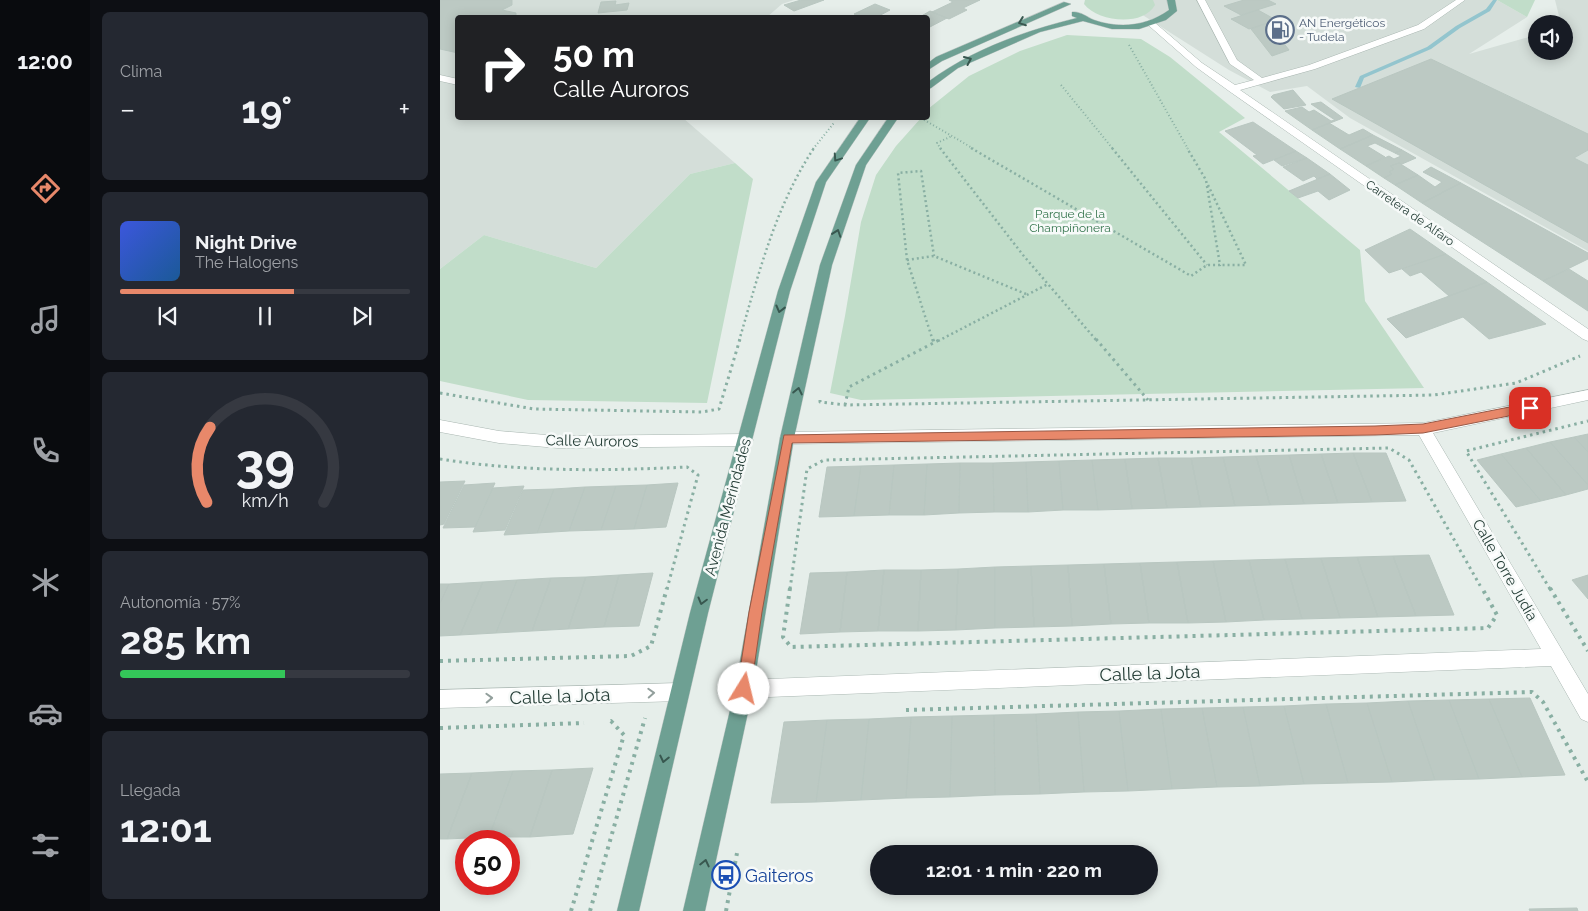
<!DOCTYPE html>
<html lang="es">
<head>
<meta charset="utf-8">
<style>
  body { margin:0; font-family:Raleway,sans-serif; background:#242831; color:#f1f3f6; height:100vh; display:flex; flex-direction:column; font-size:19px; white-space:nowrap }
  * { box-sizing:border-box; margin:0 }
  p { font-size:16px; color:#9ea1a6 }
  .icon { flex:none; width:28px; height:28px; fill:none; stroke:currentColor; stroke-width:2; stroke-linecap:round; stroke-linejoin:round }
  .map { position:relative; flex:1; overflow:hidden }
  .panel { display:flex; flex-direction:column; gap:12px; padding:12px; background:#0d0f14; width:350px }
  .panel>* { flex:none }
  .guide { position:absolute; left:15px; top:15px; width:475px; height:105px; border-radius:5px; box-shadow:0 2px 12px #0003; background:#202124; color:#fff; overflow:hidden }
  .controls { position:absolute; left:1088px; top:15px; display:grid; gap:10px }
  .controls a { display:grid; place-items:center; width:45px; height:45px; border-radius:50%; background:#171b24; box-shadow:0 2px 12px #0003; font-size:25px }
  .speed { position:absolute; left:15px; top:830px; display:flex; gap:10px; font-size:25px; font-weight:700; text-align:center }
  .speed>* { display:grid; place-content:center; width:65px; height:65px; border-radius:50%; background:#171b24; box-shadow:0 2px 12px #0003; line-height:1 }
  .speed .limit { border:8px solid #d22; background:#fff; color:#111 }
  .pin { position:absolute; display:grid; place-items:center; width:42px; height:42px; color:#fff; margin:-21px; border-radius:10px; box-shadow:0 2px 8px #0006 }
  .me { position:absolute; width:55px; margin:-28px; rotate:9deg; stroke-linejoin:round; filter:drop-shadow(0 0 4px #0008) }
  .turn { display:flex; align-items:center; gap:18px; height:105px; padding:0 15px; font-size:22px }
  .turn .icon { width:65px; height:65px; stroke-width:2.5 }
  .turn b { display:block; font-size:35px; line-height:42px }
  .big { font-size:38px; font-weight:700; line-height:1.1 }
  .panel .widget { flex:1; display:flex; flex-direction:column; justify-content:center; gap:8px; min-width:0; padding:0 18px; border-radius:8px; background:#242831 }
  .panel .dial { align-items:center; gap:0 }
  .dial svg { height:130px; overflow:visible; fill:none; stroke:#363941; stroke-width:7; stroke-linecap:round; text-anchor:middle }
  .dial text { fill:#f1f3f6; stroke:none }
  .song { display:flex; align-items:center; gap:15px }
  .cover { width:60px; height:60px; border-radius:8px; background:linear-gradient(135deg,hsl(230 70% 55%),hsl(210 70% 35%)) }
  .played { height:5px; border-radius:2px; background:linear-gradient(90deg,#e8886a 60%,#363941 60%) }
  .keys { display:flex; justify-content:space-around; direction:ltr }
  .heat { display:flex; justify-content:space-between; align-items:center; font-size:28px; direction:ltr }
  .charge { height:8px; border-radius:4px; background:linear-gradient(90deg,#34c759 57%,#363941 0) }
  .trip { position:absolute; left:430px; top:845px; width:288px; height:50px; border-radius:25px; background:#171b24; box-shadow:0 2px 12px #0003; font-weight:700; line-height:50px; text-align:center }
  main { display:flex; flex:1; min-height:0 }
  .menu { display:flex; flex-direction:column; width:90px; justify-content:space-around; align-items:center; background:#090b0e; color:#9ea1a6 }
  .menu .icon { width:35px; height:35px }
  .menu .current { color:#e8886a }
  .menu b { font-size:22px; color:#f1f3f6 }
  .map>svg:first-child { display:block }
  .built { fill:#d4ded9 }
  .green { fill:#c1ddc9 }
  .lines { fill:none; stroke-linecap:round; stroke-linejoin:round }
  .stream { fill:#93c5ce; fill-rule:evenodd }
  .building { fill:#bcc9c3; stroke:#b9c7c1 }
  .minor-casing { stroke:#a9b6b1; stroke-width:1 }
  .major-casing { stroke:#c2c9c7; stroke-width:1 }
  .path-far3 { stroke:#89afa3; stroke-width:2; stroke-dasharray:1 2.5; stroke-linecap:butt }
  .path-far2 { stroke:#89afa3; stroke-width:2.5; stroke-dasharray:2 3; stroke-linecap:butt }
  .path-far1 { stroke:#89afa3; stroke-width:3; stroke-dasharray:2.5 4; stroke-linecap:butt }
  .path { stroke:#89afa3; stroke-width:4; stroke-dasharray:3 5; stroke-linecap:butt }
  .minor { fill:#fff; fill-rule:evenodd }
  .major { fill:#6ea093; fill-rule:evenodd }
  .oneway { stroke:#38574f }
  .oneway2 { stroke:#929f9c }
  .route { fill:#e8886a; stroke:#975845 }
  .labels { text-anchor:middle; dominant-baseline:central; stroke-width:5; stroke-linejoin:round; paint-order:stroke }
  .far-service-label { font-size:12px; fill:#4e5e75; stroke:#f7faf9; text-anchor:start }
  .far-street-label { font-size:12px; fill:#263f38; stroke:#f7faf9 }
  .far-park-label { font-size:12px; fill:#33744c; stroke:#f7faf9 }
  .street-label { font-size:15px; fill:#263f38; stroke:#f7faf9 }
  .near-street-label { font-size:18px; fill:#263f38; stroke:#f7faf9 }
  .near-transit-label { font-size:18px; fill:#164399; stroke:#f7faf9; text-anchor:start }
</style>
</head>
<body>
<main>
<nav class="menu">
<b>12:00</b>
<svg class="icon current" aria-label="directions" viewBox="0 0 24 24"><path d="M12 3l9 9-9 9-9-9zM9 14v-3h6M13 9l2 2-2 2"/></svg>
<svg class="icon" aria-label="music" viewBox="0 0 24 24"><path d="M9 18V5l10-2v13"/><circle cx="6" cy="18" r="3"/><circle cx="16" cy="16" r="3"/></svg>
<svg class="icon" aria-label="phone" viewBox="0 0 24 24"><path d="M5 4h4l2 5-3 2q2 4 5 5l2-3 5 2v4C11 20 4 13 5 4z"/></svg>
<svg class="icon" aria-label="climate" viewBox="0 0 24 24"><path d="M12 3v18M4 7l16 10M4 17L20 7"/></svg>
<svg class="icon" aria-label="car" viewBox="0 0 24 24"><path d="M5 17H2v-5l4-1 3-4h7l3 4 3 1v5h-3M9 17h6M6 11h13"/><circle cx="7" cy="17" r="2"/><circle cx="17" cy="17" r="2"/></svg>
<svg class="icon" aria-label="filters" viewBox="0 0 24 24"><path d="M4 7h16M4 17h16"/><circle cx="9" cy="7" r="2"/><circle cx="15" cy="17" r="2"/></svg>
</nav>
<section class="panel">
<div class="widget"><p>Clima</p>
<div class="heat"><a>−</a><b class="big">19°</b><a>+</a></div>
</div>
<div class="widget">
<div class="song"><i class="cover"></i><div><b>Night Drive</b><p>The Halogens</p></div></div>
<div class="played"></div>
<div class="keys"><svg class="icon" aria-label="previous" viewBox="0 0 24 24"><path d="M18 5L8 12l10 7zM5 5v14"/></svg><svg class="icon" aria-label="pause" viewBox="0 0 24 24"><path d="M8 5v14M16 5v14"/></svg><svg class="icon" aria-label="next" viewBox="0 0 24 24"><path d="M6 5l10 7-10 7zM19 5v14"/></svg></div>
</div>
<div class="widget dial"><svg viewBox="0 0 100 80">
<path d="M14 69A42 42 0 1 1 86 69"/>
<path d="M14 69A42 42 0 0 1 16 23" stroke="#e8886a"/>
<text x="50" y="56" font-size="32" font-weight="700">39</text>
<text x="50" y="72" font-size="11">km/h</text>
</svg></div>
<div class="widget"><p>Autonomía · 57%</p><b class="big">285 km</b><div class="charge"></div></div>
<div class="widget"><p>Llegada</p><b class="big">12:01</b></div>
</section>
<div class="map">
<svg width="1148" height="911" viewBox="0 0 1148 911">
  <rect width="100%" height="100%" fill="#e6eeea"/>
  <path class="built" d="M0,0H354L342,4L327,17L18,18V118H243L295,163L250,174L156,268L44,235L0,269Z
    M679,0H1057L1087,17L1029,54L1096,35V51H1124V24H1121L1115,0H1148V251L910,118L867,86L830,92L789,70Z"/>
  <path class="green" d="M645,0H713L715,5C703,27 658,22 644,4Z
    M1057,0H1095L1087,17Z
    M627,35L701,39L730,57L805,118L779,132L920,250L925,301L984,388L421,400L390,393L405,316L421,222L436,175L456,146L481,118H488V109L529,76L580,51Z
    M295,163L313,179L267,403L88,400L0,381V269L44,235L156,268L250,174Z"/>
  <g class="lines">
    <path class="stream" d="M1053,0H1057L1050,11L1020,28L991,49L924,78L920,88L915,87L920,76L987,47L1016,26L1046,9Z"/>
  </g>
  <path class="building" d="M0,0H72V5L62,10L76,13V18H18V53L0,49Z
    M361,0H384L354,11L344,5Z
    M509,0H540L523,8L527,10L509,19L492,12L513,2Z
    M804,0H828L836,4L801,15L784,6Z
    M176,1L175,5L189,3L187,10L158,13L161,2Z
    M435,4L450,10L435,18H423L414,14Z
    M818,10L836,20L809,29L791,19Z
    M490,11L507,18L488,28V18H478Z
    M828,23L849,50L832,56L811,29Z
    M991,59L1148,134V150L1134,158L1148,165V243L892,99Z
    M853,90L866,105L844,109L831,97L833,95Z
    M881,102L903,118L872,130L845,111L862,107L869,112L874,110L891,121L895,120L871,104Z
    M813,122L856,151L823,164L813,156L817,155L785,131Z
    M889,123L909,135L923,129L933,135L900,149L872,130Z
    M933,135L962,150L955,153L935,143L927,146L945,157L926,166L900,149Z
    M962,150L976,158L962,164L959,163L950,166L954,169L949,172L952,174L944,178L926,166L949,156L954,159L961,156L955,153Z
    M856,151L867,158L842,166L834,160Z
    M867,158L890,174L877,179L874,176L863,181L843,167Z
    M959,163L978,175L955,185L944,178L952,174L949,172L954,169L950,166Z
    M991,167L1021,183L982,203L955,185L978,175L995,187L1002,182L983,172Z
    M890,174L910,190L889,200L878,191L858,198L849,191Z
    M1021,183L1148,253V259L1103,281L982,203Z
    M970,229L1006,254L949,273L925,250Z
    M1006,254L1047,282L1009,296L981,272L970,276L962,269Z
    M1129,269L1148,281V311L1103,281Z
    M1047,282L1106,324L1049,339L1023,317L966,338L947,319Z
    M1148,434V452L1134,437Z
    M1134,437L1148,452V485L1110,442Z
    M1110,442L1148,485V489L1126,495L1086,448Z
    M1086,448L1126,495L1101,501L1061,454Z
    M913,453H946L966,501L932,502Z
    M913,453L932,502L898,503L881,454Z
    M881,454L898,503L864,504L849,455Z
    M1061,454L1101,501L1076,507L1037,460Z
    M849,455L864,504L830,505L816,456Z
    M816,456L830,505L795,506L783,457Z
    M783,457L795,506L761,507L751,458Z
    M718,458H751L761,507L727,508Z
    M718,458L727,508L692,509L685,459Z
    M685,459L692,509L658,510L652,460Z
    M652,460L658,510H623L619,461Z
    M619,461L623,510L588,512L586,462Z
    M586,462L588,512H554L553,463Z
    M520,463H553L554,512L519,513Z
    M520,463L519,513L484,515L487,464Z
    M487,464L484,515H449L454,465Z
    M454,465L449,515L414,516L421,466Z
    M421,466L414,516L379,517L387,467Z
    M25,481L4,524L0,525V482Z
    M55,483L35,527L3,528L24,485Z
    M238,483L226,527L194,529L207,485Z
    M207,485L194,529L161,530L176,486Z
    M84,486L65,530L33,532L53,488Z
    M176,486L161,530L129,531L145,487Z
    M145,487L129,531L97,533L114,489Z
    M114,489L97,533L64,535L83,490Z
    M989,555L1014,615L976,616L953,556Z
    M953,556L976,616L938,617L917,557Z
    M917,557L938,617L900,618L881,558Z
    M881,558L900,618L862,619L845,559Z
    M845,559L862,619L824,620L809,560Z
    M809,560L824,620L786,622L773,561Z
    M773,561L786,622L748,623L737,562Z
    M737,562L748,623H709L700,563Z
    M700,563L709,623L671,624L664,564Z
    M664,564L671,624L632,626L628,565Z
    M628,565L632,626L594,627L591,566Z
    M591,566L594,627L555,628V567Z
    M555,567V628L516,630L518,569Z
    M518,569L516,630L478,631L481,570Z
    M444,570H481L478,631H438Z
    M444,570L438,631L400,632L407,572Z
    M407,572L400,632L360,634L370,573Z
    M213,573L199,626L164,627L179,575Z
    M179,575L164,627L128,629L146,577Z
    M1148,575V599L1132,580Z
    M146,577L128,629L92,631L111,578Z
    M111,578L92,631L56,633L77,580Z
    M77,580L56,633L20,635L43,582Z
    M43,582L20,635L0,636V603L9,584Z
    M0,584H9L0,603Z
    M1090,698L1125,775L1082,777L1049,699Z
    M1049,699L1082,777L1039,779L1009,700Z
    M1009,700L1039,779L995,780L968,701Z
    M968,701L995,780L952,782L927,703Z
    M927,703L952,782L908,783L886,704Z
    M886,704L908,783L864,784L844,706Z
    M844,706L864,784L820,786L803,707Z
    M803,707L820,786L777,787L762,708Z
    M762,708L777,787L732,789L721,709Z
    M721,709L732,789L688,791L679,711Z
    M679,711L688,791L644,792L638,712Z
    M638,712L644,792L600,794L596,714Z
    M596,714L600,794L555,795L554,715Z
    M554,715L555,795L510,797L512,716Z
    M512,716L510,797L466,798L471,717Z
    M471,717L466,798L421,800L429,719Z
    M429,719L421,800L376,802L387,720Z
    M387,720L376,802L331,803L344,722Z
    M153,768L133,834L90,837L112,770Z
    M112,770L90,837H49L73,771Z
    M73,771L49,837L7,839L32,773Z
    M32,773L7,839H0V774Z
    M1137,908L1138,911H1090L1089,909Z"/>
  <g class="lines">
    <defs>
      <path id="minor" d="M757,0H765L797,60L822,78L869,65L978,25L1016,0H1025L984,29L875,69L800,90L1148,329V341L1143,339L789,91L756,67L707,24L714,22L762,63L795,85L814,80L790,64Z
        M0,75L18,79V85L0,81Z
        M1148,390V400L993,433L1148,694V722L1141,719L1111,666L304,698L297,696L295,689L297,682L304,680L1101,649L979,435L347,444L342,442L340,438L342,434L347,432L983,423Z
        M0,420L59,431L118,436L306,434L311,436L313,440L311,444L306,446L118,448L59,443L0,432Z
        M240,683L247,685L249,692L247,699L240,701L0,708V690Z"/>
      <path id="major" d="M727,0H735L737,11L726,20L699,29H672L643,21L600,32L518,68L491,88L488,89V82C531,50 584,31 637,18L632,16V12C640,11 647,17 654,20C680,29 707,26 729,10Z
        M624,2L631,4L502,61L488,70V63L496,57Z
        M420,118H430L386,182L350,291L268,613L199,911H177L250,613L338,291L376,182Z
        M448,118H458L426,165L392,265L354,438L313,689L265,911H243L295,689L340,438L380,265L416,165Z"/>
    </defs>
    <use href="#minor" class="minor-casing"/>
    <use href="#major" class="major-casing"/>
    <path class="path-far3" d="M689,45L748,149
      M621,85L673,149
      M481,118L534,149
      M373,149L394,123
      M501,149L497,143L512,136"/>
    <path class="path-far2" d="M500,148L583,255L657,341
      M531,148L751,276L767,265H780L766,180L747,148
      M672,148L767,265
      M768,185L806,265H780
      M467,260L458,173L481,171L494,256
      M299,341C319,273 335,207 374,148
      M493,341L467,260L494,256L586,294
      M498,341L608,284"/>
    <path class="path-far1" d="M493,339L494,343
      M656,339L708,400
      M0,393L94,409L262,412L279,409L300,339
      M380,400V402L405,405L994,395L1076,383L1140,356
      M405,405L409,387L501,339
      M0,459C82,472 164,471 247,467L258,475L227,589
      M350,589L367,469L384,460L949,448L969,460L1042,589
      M1110,589L1026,451L1148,421"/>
    <path class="path" d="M350,588L343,637L351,647L1048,628L1057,615L1042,588
      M1110,588L1148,651
      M0,661L191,656L211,646L227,588
      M466,710L1092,692L1103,702L1148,782
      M0,728L144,723
      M131,911L184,735L171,721L168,722
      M150,911L205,718
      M286,911L297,853"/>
    <use href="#minor" class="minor"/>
    <use href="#major" class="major"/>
  </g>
  <defs><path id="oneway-chevron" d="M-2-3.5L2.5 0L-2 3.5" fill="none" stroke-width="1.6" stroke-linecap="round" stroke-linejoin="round" transform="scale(1.25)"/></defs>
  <g class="oneway">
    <use href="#oneway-chevron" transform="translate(582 22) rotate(159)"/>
    <use href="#oneway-chevron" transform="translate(528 60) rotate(-24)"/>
    <use href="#oneway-chevron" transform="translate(397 158) rotate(124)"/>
    <use href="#oneway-chevron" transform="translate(397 233) rotate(-71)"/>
    <use href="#oneway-chevron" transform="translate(340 309) rotate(104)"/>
    <use href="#oneway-chevron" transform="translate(358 391) rotate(-78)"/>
    <use href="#oneway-chevron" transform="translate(262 601) rotate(105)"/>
    <use href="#oneway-chevron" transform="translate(224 759) rotate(103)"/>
    <use href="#oneway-chevron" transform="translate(265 863) rotate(-77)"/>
  </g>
  <g class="oneway2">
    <use href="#oneway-chevron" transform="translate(211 693) rotate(-3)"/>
    <use href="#oneway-chevron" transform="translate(49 698) rotate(-2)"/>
  </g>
  <path class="route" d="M1090,403L1094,405L1096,408L1094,411L983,433L935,435L352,443L322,612L311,689L309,694L304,696L299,694L297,689L309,612L344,435L935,426L983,424Z"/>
  <defs>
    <symbol id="fuel-ring" viewBox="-11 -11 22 22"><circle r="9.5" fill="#f7faf9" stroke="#5c6f8a" stroke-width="1.5"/><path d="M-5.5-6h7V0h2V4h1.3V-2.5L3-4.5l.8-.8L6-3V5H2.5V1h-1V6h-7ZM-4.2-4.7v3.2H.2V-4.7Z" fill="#5c6f8a"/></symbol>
    <symbol id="bus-ring" viewBox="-11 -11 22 22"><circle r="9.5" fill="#f7faf9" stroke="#1a4fb4" stroke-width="1.5"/><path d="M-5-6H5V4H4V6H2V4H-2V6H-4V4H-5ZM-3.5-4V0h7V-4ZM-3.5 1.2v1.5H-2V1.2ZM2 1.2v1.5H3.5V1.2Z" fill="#1a4fb4"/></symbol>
  </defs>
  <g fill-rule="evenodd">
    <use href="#fuel-ring" x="824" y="14" width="32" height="32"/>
    <use href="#bus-ring" x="270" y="859" width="32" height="32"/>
  </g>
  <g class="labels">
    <g class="far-service-label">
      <text x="859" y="23">AN Energéticos<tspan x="859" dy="14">- Tudela</tspan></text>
    </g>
    <g class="far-street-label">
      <text transform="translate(970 213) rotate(35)">Carretera de Alfaro</text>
    </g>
    <g class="far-park-label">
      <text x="630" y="214">Parque de la<tspan x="630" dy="14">Champiñonera</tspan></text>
    </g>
    <g class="street-label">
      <text transform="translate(152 441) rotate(1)">Calle Auroros</text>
      <text transform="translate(288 507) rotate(-75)">Avenida Merindades</text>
      <text transform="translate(1065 570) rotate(60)">Calle Torre Judía</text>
    </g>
    <g class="near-street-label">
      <text transform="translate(710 673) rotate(-2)">Calle la Jota</text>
      <text transform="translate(120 696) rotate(-2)">Calle la Jota</text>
    </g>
    <g class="near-transit-label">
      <text x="305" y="875">Gaiteros</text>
    </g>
  </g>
</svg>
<div class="controls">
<a><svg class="icon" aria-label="sound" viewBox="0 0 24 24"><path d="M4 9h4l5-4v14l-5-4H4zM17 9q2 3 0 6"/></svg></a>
</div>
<div class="speed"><div class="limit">50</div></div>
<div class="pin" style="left:1090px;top:408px;background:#d93025"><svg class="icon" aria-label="arrive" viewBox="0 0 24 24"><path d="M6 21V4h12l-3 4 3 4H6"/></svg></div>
<svg class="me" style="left:304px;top:689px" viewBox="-20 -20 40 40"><circle r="19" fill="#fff"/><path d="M0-13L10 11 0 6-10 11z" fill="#e8886a"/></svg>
<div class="trip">12:01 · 1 min · 220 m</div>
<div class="guide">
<div class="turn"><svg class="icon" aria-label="right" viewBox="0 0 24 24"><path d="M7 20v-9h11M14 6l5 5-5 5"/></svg><div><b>50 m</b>Calle Auroros</div></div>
</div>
</div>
</main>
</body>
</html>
